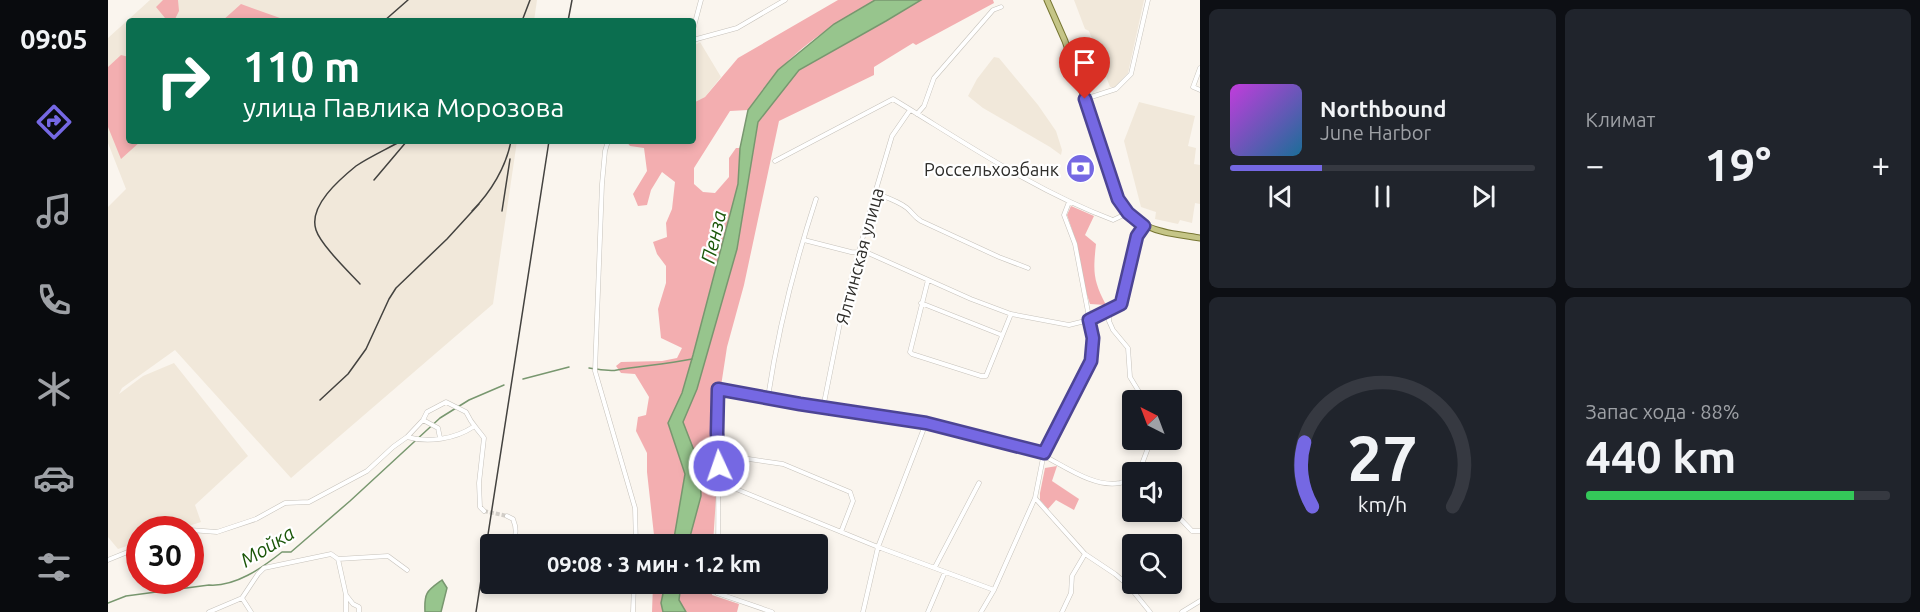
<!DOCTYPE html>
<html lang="ru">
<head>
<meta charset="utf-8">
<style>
  body { margin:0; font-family:Ubuntu,sans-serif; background:#20242c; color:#f1f3f6; height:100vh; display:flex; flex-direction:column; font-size:22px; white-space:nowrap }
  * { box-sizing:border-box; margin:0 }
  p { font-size:20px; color:#9ea1a6 }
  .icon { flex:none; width:33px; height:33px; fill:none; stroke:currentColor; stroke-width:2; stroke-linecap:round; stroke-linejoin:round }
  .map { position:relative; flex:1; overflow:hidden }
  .sheet { display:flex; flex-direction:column; gap:9px; padding:9px; background:#0d0f14; width:720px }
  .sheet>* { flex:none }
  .banner { position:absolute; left:18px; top:18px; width:570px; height:126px; border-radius:6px; box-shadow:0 3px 9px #0003; background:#0b6e4f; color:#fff; overflow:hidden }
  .needle { width:39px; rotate:318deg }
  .tools { position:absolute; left:1014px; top:390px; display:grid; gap:12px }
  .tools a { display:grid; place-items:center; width:60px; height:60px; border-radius:6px; background:#171b24; box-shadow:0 3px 9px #0003; font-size:30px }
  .speed { position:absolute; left:18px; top:516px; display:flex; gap:12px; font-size:30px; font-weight:700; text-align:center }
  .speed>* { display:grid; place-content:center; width:78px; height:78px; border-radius:50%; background:#171b24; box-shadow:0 3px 9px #0003; line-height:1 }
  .speed .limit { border:9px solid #d22; background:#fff; color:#111 }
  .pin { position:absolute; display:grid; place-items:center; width:51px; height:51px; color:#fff; margin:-62px -26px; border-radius:50% 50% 50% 0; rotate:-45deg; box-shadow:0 0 6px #0007 }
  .pin .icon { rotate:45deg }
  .me { position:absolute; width:66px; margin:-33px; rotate:357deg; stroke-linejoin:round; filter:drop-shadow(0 0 4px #0008) }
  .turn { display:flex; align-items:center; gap:21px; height:126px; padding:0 18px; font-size:27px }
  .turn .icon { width:78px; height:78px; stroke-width:2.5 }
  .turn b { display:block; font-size:42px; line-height:51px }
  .big { font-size:45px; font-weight:700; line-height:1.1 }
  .sheet .tile { flex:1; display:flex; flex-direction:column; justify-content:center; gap:9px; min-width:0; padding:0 21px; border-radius:9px; background:#20242c }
  .sheet .dial { align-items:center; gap:0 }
  .dial svg { height:156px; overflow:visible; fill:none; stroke:#363941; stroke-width:7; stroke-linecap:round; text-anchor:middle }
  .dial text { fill:#f1f3f6; stroke:none }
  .song { display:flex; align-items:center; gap:18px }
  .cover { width:72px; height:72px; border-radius:9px; background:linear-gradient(135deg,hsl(290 70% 55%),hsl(200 70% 35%)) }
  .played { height:6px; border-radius:3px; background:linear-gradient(90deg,#7568e3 30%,#363941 30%) }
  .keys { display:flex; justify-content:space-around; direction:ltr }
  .heat { display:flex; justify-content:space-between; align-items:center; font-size:33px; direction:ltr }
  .charge { height:9px; border-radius:4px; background:linear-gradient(90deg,#34c759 88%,#363941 0) }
  .sheet .tiles { flex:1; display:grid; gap:9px; grid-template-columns:repeat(2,1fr) }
  .trip { position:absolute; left:372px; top:534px; width:348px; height:60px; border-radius:6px; background:#171b24; box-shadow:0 3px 9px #0003; font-weight:700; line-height:60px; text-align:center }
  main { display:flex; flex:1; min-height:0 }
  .tab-bar { display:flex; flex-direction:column; width:108px; justify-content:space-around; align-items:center; background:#090b0e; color:#9ea1a6 }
  .tab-bar .icon { width:42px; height:42px }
  .tab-bar .on { color:#7568e3 }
  .tab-bar b { font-size:27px; color:#f1f3f6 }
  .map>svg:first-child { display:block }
  .built { fill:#f1e8da }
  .green { fill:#f3aeb0 }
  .water { fill:#97c58d; stroke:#78976f; stroke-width:1.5 }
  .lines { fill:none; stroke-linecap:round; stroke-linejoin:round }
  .stream { stroke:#78976f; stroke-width:1.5 }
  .street-tunnel { stroke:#d1cdc7; stroke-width:4; stroke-dasharray:4 2; stroke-linecap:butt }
  .street-casing { stroke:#c6c2bb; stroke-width:5 }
  .primary-casing { stroke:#777632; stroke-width:7 }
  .street { stroke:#fff; stroke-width:4 }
  .primary { stroke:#c5c587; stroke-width:5 }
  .rail { stroke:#43423f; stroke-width:1.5 }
  .route-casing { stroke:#4c4494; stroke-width:15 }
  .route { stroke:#7568e3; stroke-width:10 }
  .labels { text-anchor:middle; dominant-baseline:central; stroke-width:4.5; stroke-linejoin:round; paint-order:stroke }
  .poi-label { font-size:18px; fill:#2e2d2a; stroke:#fff; text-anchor:end }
  .street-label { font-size:18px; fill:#2e2d2a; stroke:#fff }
  .water-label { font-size:20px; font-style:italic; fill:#1a5608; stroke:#fff }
</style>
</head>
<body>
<main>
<nav class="tab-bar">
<b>09:05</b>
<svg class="icon on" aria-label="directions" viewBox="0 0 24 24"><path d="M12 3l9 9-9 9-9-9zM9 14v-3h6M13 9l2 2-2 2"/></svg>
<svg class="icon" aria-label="music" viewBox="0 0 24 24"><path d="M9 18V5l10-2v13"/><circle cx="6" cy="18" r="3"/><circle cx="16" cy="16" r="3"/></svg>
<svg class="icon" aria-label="phone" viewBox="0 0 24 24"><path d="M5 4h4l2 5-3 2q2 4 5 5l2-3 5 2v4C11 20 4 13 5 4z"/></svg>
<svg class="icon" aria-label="climate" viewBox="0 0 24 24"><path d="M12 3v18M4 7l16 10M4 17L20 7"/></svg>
<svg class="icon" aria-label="car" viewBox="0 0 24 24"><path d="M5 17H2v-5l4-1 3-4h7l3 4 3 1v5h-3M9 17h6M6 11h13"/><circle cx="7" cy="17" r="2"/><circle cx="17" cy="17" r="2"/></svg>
<svg class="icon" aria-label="filters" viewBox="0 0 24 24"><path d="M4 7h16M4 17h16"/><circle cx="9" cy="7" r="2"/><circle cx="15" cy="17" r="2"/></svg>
</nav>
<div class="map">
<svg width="1092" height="612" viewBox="0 0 1092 612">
  <rect width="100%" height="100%" fill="#faf5ee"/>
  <path class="built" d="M42,0H429L426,21H21V141H409L385,304L183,478L67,350L14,388L11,394L35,376L66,363L140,456L87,505L93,522L71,529L32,530L31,542L10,549L0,537V207L18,189L0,143V38Z
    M966,0H1036L1020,73L1007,87H1002L981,31L977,29Z
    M592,42L613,77L597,97L585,103V46Z
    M886,57L891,58L930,105L948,131L954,150L953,155L942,147L875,108L860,96L869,79Z
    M1031,102L1087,116L1080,146L1088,148L1086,164L1092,165V204L1087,203L1084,223L1072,220L1070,224L1047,219L1048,212L1033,207L1016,141Z"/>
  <path class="green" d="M55,0H70L71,11L66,21H54L57,18L48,7Z
    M730,0H767C732,20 700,40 672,69C660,81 650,96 640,110L622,111L586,168V184L595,192L607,193L621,177V158L628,148H632L630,184L585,355L574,393L560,423L577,474L565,544H547L539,472V453L528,431L530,417L538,415L541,397L527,374L513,373L508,366L513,362L554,361L569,358L574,348L553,338L550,309L558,283V266L549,254L545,242L559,237L558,223L564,209L567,182L554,172L543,190L539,205L530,206L525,194L539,171L536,148L522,146L518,141H585V103L597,97L630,58Z
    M813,0H885L886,3L808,45L805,43L766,67V75L671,121L636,285L619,347L613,386L608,387L606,432L625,458L621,484L609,482L605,544H580L593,496L575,422L589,389L629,249L650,122L691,70L778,21Z
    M133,4L172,18L169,21H114Z
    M13,55L21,57V141H33L13,159L0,127V67Z
    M963,206L986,216L977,235L988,244C985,272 985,280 998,305L982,304L977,289L969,244L959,215Z
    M949,466L944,481L971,499L966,510L948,500L940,509L932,500V493L937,468Z
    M545,584H557L553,603L555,612H544Z
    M573,584H604V595L631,604L629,612H578L571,600Z"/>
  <path class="water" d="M767,0H813L778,21L691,70L650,122L629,249L589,389L575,422L592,466L593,496L580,544H565L577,474L560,423L574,393L585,355L630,184L632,148L640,110L670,70L726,24Z
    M334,580L339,588L333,612H317C316,592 319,591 334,580Z
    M557,584H573L571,600L578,612H555L553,603Z"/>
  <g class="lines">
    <path class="stream" d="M481,368C490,369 501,372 509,370C534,366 559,364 584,359
      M415,379L461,367
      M0,603L18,596L101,585C127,587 154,568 174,552H183L242,501L332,418L361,400L396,385"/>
    <path class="street-tunnel" d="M376,511L399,516"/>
    <defs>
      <path id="street" d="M585,30L593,0
        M585,40L629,28L677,0
        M1092,68L1085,87L1092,90
        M977,99L1008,89L1023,74L1040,0
        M809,114L816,106L826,78L885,10L893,7
        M500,141L497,151L494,184L487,371L527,508L528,544
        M667,161L785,99C856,142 927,191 1005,220L1020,213
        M767,193C777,197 790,201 799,208C804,212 806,217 813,221L891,257L920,268
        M1036,226L1029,236L1013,304L1001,310V321L1005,330L1020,348L1022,377L1036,400
        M696,240L743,252L760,253L863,299L903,314L961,325L981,320L1001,310
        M820,280L802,352L804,354L873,376H878L903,314
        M813,303L894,335
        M660,397C670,330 687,263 708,199
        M715,408L734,313L767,193L784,136L802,110
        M315,420L330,428L332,438
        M609,433L634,458L675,464L742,492L745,501L733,532
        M299,437L315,420L319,412L338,402L358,412C364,425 368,427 376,438L371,483L372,507L376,511
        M1031,472L1043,440
        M611,482L770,547L886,590
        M927,498L977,554L1007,574L1020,585L1042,612
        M1064,510L1084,531H1092
        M399,516L405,519C409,529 408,534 405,544
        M82,530L109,532L148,519L177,503L201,502L259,471L285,447L299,437C320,443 347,439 365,427
        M610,544C611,492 609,441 610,389L692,404L818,423L936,453L940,458C959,468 988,488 1012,483C1016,482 1021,479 1024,476
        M230,559L280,556L299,570
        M230,559L238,595V612
        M0,560L32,547
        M827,567L871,483
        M609,584V593L664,612
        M238,595L245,604L251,607V612
        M134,598L143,612
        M101,612L134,598L150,574L156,568L223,554L230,559
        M525,612L526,584
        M755,612L770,547L818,423
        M820,612L837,572
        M873,612L886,590L927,498L936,453L983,361L985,338L967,244L956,215L961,202
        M954,612L963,593L964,576L977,554
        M1074,612L1092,601"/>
      <path id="primary" d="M939,0L957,41L1010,199C1037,234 1051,231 1092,238"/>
    </defs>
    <use href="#street" class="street-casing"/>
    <use href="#primary" class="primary-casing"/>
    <use href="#street" class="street"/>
    <use href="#primary" class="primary"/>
    <path class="rail" d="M276,21L300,0
      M414,21L422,0
      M460,21L464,0
      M266,180L299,141
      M364,211C383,192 398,167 403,141
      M394,211L402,159
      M252,284C240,271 213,245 208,230C200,206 232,179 248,166C261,157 279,149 293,141
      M212,400L240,374L258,349L281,299L288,288L339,239L371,204
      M368,612L441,141"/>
  </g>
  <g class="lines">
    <defs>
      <path id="route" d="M611,466L609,433L610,389L692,404L818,423L936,453L983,361L985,338L981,320L1013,304L1029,236L1036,226L1020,213L1010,199L977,99"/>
    </defs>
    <use href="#route" class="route-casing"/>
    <use href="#route" class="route"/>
  </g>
  <defs>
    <symbol id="bank-disc" viewBox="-11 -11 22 22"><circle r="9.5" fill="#7568e3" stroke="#fff"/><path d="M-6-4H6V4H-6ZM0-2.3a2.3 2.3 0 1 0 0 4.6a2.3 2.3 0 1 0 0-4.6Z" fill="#fff"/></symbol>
  </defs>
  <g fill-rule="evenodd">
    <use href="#bank-disc" x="956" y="152" width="33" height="33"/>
  </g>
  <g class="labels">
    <g class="poi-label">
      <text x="951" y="169">Россельхозбанк</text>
    </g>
    <g class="street-label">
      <text transform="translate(751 256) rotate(-75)">Ялтинская улица</text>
    </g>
    <g class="water-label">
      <text transform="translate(605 237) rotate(-77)">Пенза</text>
      <text transform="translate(159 546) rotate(-32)">Мойка</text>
    </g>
  </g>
</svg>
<div class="tools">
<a><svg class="needle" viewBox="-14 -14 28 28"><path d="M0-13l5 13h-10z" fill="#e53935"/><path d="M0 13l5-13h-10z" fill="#9ea1a6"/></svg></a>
<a><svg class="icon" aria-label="sound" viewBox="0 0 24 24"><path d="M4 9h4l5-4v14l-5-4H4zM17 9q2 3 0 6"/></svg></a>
<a><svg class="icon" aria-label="search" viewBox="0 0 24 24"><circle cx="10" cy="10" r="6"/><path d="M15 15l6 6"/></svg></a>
</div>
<div class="speed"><div class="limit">30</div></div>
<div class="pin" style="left:977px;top:99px;background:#d93025"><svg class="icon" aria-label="arrive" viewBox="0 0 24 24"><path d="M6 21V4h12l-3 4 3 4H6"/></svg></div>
<svg class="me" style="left:611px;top:466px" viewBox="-20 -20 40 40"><circle r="17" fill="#7568e3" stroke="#fff" stroke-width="3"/><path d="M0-11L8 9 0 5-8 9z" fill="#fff"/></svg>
<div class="trip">09:08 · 3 мин · 1.2 km</div>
<div class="banner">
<div class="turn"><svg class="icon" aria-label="right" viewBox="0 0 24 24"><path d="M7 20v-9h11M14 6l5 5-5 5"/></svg><div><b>110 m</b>улица Павлика Морозова</div></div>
</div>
</div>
<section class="sheet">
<div class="tiles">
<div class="tile">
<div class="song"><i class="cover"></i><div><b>Northbound</b><p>June Harbor</p></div></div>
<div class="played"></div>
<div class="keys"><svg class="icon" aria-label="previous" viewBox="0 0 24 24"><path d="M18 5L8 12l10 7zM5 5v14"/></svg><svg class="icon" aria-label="pause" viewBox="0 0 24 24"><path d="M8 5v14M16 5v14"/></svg><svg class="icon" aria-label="next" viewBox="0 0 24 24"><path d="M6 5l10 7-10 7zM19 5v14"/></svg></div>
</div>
<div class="tile"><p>Климат</p>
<div class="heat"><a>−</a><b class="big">19°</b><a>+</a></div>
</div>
<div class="tile dial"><svg viewBox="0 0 100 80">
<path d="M14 69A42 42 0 1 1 86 69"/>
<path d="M14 69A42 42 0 0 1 10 36" stroke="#7568e3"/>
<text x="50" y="56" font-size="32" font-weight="700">27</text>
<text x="50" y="72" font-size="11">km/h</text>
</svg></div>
<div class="tile"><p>Запас хода · 88%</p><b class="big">440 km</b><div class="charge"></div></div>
</div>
</section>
</main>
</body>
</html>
